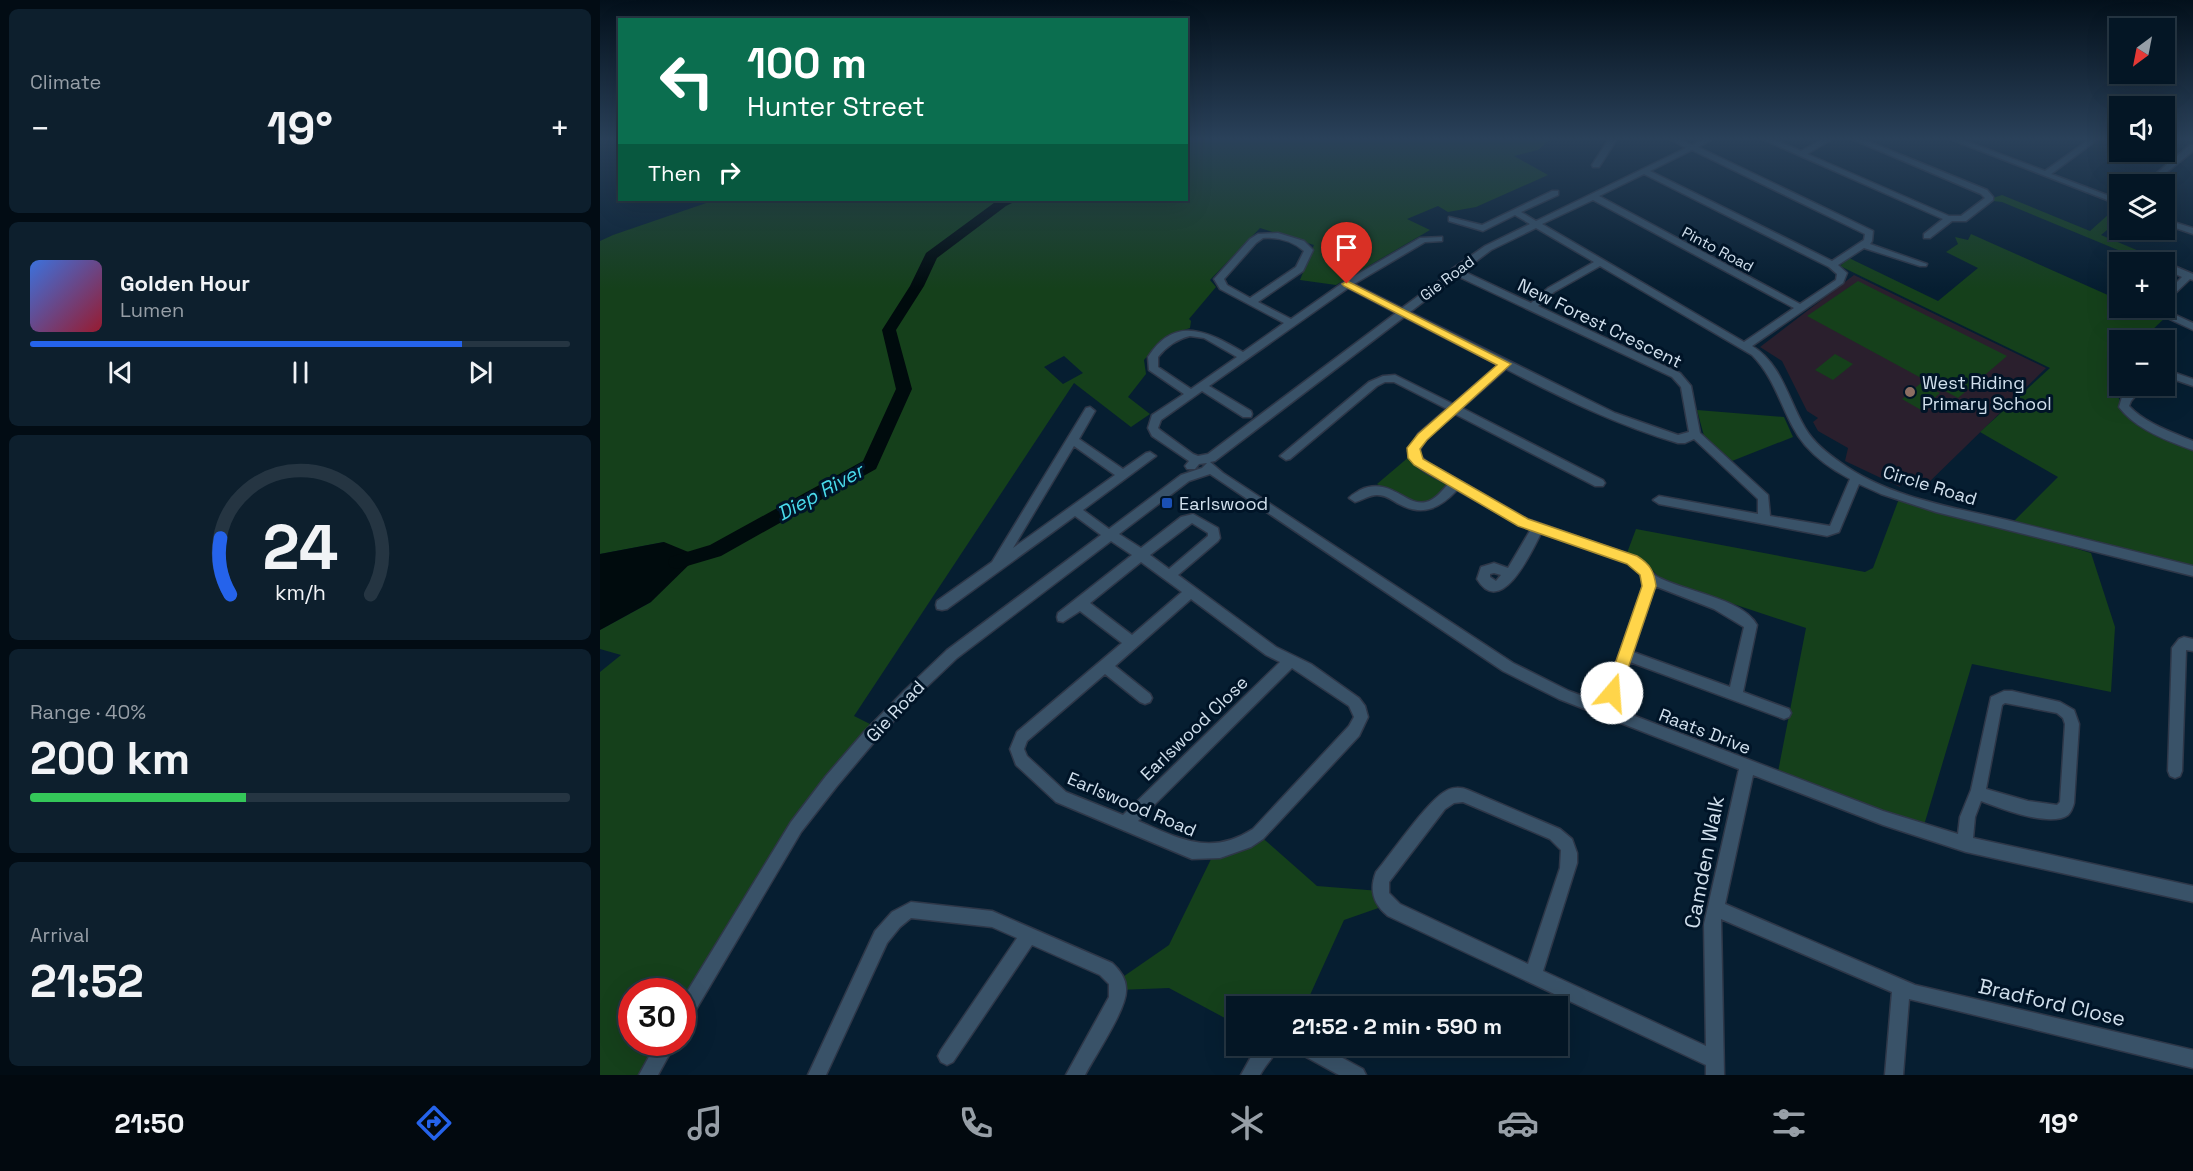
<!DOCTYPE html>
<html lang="en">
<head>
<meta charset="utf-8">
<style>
  body { margin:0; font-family:"Space Grotesk",sans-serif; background:#0d1f2d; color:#f1f3f6; height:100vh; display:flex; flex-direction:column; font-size:22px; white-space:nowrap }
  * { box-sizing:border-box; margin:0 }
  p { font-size:20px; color:#979fa7 }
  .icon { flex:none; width:33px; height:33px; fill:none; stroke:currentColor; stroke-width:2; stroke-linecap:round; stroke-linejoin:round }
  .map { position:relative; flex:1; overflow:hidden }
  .panel { display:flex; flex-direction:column; gap:9px; padding:9px; background:#020c14; width:600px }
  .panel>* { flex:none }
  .banner { position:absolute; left:18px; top:18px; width:570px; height:183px; border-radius:0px; box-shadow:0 6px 24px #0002,0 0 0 2px #253542; background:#0b6e4f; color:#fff; overflow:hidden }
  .needle { width:39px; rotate:212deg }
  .buttons { position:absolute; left:1509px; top:18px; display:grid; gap:12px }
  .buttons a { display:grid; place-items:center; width:66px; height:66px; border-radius:0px; background:#041625; box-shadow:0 6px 24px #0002,0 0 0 2px #253542; font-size:30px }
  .speed { position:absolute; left:18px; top:978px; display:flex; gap:12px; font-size:30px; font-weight:700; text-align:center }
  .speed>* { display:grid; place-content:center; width:78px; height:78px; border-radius:50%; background:#041625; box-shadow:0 6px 24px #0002,0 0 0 2px #253542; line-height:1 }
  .speed .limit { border:9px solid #d22; background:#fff; color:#111 }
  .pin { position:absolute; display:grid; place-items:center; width:51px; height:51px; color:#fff; margin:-62px -26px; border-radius:50% 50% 50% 0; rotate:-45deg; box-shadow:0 0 6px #0007 }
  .pin .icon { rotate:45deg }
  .me { position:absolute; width:66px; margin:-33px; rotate:18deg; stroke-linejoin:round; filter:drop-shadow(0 0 4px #0008) }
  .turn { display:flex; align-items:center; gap:21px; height:126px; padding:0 30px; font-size:27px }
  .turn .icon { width:78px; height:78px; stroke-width:2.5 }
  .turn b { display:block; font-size:42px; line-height:51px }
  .then { display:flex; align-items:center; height:57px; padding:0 30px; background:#0003; gap:12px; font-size:22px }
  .big { font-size:45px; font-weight:600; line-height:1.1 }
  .panel .card { flex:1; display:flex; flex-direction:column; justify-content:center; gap:9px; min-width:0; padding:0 21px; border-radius:9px; background:#0d1f2d }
  .panel .dial { align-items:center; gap:0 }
  .dial svg { height:156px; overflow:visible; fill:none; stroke:#253542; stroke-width:7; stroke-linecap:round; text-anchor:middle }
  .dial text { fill:#f1f3f6; stroke:none }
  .song { display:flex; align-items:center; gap:18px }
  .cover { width:72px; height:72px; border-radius:9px; background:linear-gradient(135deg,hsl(220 70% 55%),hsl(350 70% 35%)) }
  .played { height:6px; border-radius:3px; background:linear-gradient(90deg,#2563eb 80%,#253542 80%) }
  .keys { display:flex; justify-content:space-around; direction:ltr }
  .heat { display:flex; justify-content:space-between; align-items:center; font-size:33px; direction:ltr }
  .charge { height:9px; border-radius:4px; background:linear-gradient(90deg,#34c759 40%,#253542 0) }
  .trip { position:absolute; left:626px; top:996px; width:342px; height:60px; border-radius:0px; background:#041625; box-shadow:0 6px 24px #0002,0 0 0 2px #253542; font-weight:600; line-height:60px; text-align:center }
  .tab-bar { display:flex; height:96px; justify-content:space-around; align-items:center; background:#02090f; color:#979fa7 }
  .tab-bar .icon { width:42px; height:42px }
  .tab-bar .active { color:#2563eb }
  .tab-bar b { font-size:27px; color:#f1f3f6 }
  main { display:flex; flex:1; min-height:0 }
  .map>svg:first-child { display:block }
  .education { fill:#2a1f2d }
  .green { fill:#15401b; fill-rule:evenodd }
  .water { fill:#000b0d }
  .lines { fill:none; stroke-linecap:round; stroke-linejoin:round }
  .river { fill:#000b0d; fill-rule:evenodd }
  .minor-casing { stroke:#2e3748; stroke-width:3 }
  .minor { fill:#395268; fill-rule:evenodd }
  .route { fill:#ffd54a; stroke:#a68a30; stroke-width:1.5 }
  .education-dot { fill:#8d6e63; stroke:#001427; stroke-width:2 }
  .transit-dot { fill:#1a4fb4; stroke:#001427; stroke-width:2 }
  .labels { text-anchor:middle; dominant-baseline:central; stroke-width:6; stroke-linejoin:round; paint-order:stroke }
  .far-street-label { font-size:15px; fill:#d1e0ed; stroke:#001427 }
  .street-label { font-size:18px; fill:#d1e0ed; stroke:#001427 }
  .poi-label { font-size:18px; fill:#d1e0ed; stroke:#001427; text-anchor:start }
  .water-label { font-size:20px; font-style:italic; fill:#49dbeb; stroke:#001427 }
  .near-street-label { font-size:21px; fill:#d1e0ed; stroke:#001427 }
</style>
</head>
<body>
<main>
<section class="panel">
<div class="card"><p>Climate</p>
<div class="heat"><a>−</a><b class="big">19°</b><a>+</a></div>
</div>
<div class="card">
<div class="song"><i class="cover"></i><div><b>Golden Hour</b><p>Lumen</p></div></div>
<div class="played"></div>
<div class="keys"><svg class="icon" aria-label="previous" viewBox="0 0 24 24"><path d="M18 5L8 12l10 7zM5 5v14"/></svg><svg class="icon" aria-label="pause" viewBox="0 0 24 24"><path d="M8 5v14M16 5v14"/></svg><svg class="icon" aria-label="next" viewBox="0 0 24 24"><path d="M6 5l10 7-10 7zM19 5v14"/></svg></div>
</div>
<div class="card dial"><svg viewBox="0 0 100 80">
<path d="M14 69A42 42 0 1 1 86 69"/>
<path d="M14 69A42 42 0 0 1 9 40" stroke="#2563eb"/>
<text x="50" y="56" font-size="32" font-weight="700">24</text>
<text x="50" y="72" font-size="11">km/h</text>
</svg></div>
<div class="card"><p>Range · 40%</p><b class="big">200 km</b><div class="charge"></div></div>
<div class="card"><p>Arrival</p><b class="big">21:52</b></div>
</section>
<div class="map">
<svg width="1593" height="1075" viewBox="0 0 1593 1075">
  <rect width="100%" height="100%" fill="#061e31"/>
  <path class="education" d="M1254,275L1446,368L1322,489L1301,484L1300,487L1245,461L1248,448L1218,431L1213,422L1218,418L1207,411L1182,361L1160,347Z"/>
  <path class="green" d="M587,139H951L938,150L914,156L948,175L876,207L848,212L838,206L807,219L830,230L736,285L700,280L714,245L660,228L610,280L616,287L589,319L591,321L590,328C571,333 556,346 544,360L546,374L528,397L550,414L531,427L474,383L254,716L274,726L198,814L164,865L83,1006L82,992H32V1042L61,1043L42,1075H0V672L21,655L0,649V630L51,602L64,542L0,554V241L13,235L115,200H586ZM464,356L483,373L463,384L444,367Z
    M1402,195L1490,231L1519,205V220L1501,235L1558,259L1554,262H1547L1402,202L1393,201V198Z
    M1371,234L1519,300L1520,308H1557L1567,316L1549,333L1564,340H1520V386H1528L1518,396L1523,410L1593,449V566L1414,521L1458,477L1380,432L1450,368L1240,266L1249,258L1338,301L1378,268L1346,252L1358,244L1355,237L1368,240Z
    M1258,281L1407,356L1358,398L1207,316Z
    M1235,354L1253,364L1233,380L1215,370Z
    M1321,383L1340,393L1321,410L1302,399Z
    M1097,410L1184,417L1193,437L1132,461L1104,436Z
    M810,456L854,484C819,516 814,507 777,484Z
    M1300,496L1491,553L1515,627L1511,692L1372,664L1322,832L1177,777L1206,628L1061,580L1049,566L1027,553L1036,529L1265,572L1273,568Z
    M658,834L717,886L780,891L787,905L744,920L705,1006H636V1024L569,988L518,990L517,981L569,945L615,851Z"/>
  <path class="water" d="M64,542L98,556L51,602L0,630V554Z"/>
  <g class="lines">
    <path class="river" d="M398,200H418L406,206L337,258L324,286L296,330L312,389L276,469L121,556L77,569L70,567L68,562L70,557L110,545L263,461L296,389L282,330L310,286L326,253Z"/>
    <defs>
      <path id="minor" d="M1009,139H1017L999,167H993L992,165Z
        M1070,139H1079L1092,145L1104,139H1113L1098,147L1273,231L1272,241L1270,244L1327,264L1326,266H1320L1264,248L1238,265L1247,273L1243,283L1152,346C1182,364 1188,400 1205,428C1214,443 1227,453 1241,463C1288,497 1351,507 1407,520C1469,535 1531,551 1593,566V576L1336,512L1281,494L1259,484L1239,532L1227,536L1059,504L1053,500L1059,496L1158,514V499L1094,439L1085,443H1078C1017,425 962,398 906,369L862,408L1003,480L1005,483L1003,486H995L855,414C847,421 816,443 820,455C821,457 825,460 827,462L927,519L1036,557C1045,562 1051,573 1056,576C1081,591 1143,598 1157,625L1143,692L1189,709L1191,713L1189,717L1184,719L1030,662L1014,708L1283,811L1358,834L1360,817L1371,790L1391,697L1404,691H1412L1460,702L1474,710L1479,724L1474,803C1473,807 1471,812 1468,815C1450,828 1400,808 1381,801L1375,817L1373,838L1593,886V902L1366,852L1283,825L1153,775L1125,904L1315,985L1593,1050V1068L1309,999L1303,1075H1285L1292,992L1121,919L1124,1075H1106V1065L788,916C773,904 769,890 776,872C792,853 827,801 846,791C852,787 861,787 868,790L960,829L972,839L977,853V863L943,971L1106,1046L1104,924L1139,769L959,699L903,671L610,474L589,481L519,534L541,548L581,517L593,514L618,528L620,538L618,541L578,575L676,647L711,664L759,698L765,706L768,717L759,736L663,839L651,847L620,858L592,859L456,802L416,765L410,749L417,732L522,643L480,611L463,622L458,621L457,617L458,613L532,555L511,541L357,658L315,698L275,741L237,786L201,832L88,1023L82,1025V1000L191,822L226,776L264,732L305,690L347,650L501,535L475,516L347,609L342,610L337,609L336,605L337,601L392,562L486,408L490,407L495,411L479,439L523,469L546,453L550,452L556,456L483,510L509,529L581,475L602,468L607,463L599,464L595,469H587L585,466L589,461L552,436L548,428L552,415L584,394L549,370L548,357C575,314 609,332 643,352L684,323L620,289L614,279L650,239L658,234L678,233L704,241L713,250L703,271L658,302L691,319L744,282L820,238L842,237V241L825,242L754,284L802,308L851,272L852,269L885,246L930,224L915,215L883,231L849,221V217L882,225L952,191H958V195L921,212L936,221L1086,148ZM1092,150L1265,234L1264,240L1232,261L1050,171ZM1044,174L1229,267L1237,274L1236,280L1200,304L999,196ZM993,200L1194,308L1144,342L942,224ZM936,228L994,262L948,288L931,303L863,271L891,250ZM663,238C678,237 693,241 704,251L696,267L650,298L627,285L624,279L656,243ZM1000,266L1152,355C1179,382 1182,417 1205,445C1217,459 1233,470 1250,479L1230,526L1170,516L1168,495L1100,433L1091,386L1080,373L938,306L954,292ZM857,276L1072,377L1081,387L1089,432L1078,435L1015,413L810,312ZM748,288L796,313L608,454L598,456L593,454L560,430L558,428L561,420L602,391L643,417H651L652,414L651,411L609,386ZM804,317L898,365L853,404L795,375L783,376L769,382L680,456L686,460L690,459L777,386L785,382H794L847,409L818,434L808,451C813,469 833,476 848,484C842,491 835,500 826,502C805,507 791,476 760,490C756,493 752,494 749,498L755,502C763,500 769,495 777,495C786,495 792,500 799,504C823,517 840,508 857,490L919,525L931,529L908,568L894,563L881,567L877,579C901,619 932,551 941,533L1028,563C1037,570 1043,574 1043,586L1002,703L969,691L913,663L623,473L610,462L615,461ZM590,336L604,338L637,357L591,389L558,367V357C566,347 577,339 590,336ZM474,446L515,475L413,548ZM592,523L608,533V536L569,569L550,555ZM541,562L582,592L532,635L490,603ZM894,573L901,575L896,581L890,577V574ZM1055,586L1114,609L1144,627L1130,687L1033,652ZM591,599L666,655L680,662L523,815L466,792L427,756L424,749L427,741L505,674L540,702L545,704L550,702L552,698L550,694L515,666ZM692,668L749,706L754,717L749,726L653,829C610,857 579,838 538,821ZM1405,703L1457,713L1463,718L1465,724L1460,802L1457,805L1428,801L1386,789L1402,705ZM863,802L950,839L961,850L960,868L928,964L800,904L789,893V882L845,809L854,803Z
        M1162,139H1172L1201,151L1223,139H1232L1207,154L1349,216H1361L1385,198L1381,194L1252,139H1262L1387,190L1393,197V200L1366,221H1352L1330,238H1324V234L1343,219Z
        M1350,139H1360L1445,171L1490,139H1498L1451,174L1520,200V205Z
        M1590,145H1593V151L1552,184H1544Z
        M1564,219L1593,228V234L1564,224Z
        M1563,262L1567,263L1593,274V280L1590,279L1564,304V295L1582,277L1564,269Z
        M1564,306L1569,312L1593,323V330L1563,316L1556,308Z
        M1564,369L1593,379V386L1564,376Z
        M1534,386H1544L1531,401L1529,406C1546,424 1572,432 1593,441V450C1569,442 1534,428 1519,407L1522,397Z
        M1584,637L1593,639V651L1586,650L1582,771L1580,776L1575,778L1570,776L1568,771L1572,648L1579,639Z
        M311,902L392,911L512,963C520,970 527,980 526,991C526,1010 495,1056 485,1075H466L509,997V984L500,975L432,945L353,1062L347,1065L341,1062L338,1056L341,1050L417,938L392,927L311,918L300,927L287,943L226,1075H208L275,931L292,912Z
        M57,1042H76L58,1075H39Z
        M657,1046H679C675,1056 665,1065 660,1075H641Z
        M694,1046H720L763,1069L766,1075H739L697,1052Z"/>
    </defs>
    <use href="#minor" class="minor-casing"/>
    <use href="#minor" class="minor"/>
  </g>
  <linearGradient id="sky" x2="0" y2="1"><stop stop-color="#03101b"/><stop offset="0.48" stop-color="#2a415a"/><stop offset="1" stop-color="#2a415a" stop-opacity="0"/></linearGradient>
  <rect width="1593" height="289" fill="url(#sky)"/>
  <path class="route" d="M747,281L911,364L827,440L820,449L823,459L928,519L1037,556C1050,564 1054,571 1056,586L1018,698L1012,700L1007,698L1005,693L1042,586L1040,575L1027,564L918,526L814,465L808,458L807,448L818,434L897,365L744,286L742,284Z"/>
  <circle class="education-dot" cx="1310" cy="392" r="6"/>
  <rect class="transit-dot" x="561" y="497" width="12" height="12" rx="3"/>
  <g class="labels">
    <g class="far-street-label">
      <text transform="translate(1118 249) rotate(28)">Pinto Road</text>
      <text transform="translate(847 278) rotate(-37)">Gie Road</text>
    </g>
    <g class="street-label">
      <text transform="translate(1000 323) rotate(26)">New Forest Crescent</text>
      <text transform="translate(1330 485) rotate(17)">Circle Road</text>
      <text transform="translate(295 711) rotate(-47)">Gie Road</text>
      <text transform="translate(594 728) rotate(-44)">Earlswood Close</text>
      <text transform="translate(1105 731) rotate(21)">Raats Drive</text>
      <text transform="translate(532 804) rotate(23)">Earlswood Road</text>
    </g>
    <g class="poi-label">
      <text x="1322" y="382">West Riding<tspan x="1322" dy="21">Primary School</tspan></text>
      <text x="579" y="503">Earlswood</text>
    </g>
    <g class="water-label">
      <text transform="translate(220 492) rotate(-29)">Diep River</text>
    </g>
    <g class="near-street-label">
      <text transform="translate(1104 862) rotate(-79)">Camden Walk</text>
      <text transform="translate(1452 1002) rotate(13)">Bradford Close</text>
    </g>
  </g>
</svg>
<div class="buttons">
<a><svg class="needle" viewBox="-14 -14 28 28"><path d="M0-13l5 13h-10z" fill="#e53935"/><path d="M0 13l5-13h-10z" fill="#979fa7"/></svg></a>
<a><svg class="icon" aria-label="sound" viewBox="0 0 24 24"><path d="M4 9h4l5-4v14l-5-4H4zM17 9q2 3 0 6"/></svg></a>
<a><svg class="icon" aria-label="layers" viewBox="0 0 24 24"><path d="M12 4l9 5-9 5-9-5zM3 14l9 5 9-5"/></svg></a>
<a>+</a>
<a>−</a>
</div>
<div class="speed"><div class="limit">30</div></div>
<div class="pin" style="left:747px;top:284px;background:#d93025"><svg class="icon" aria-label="arrive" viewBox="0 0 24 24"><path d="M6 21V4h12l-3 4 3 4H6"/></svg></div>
<svg class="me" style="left:1012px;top:693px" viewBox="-20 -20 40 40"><circle r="19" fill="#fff"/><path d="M0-13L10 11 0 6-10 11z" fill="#ffd54a"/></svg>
<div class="trip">21:52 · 2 min · 590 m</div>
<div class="banner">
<div class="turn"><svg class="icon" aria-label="left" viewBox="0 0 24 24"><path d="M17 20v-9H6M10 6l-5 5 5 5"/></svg><div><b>100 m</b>Hunter Street</div></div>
<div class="then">Then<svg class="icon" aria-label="right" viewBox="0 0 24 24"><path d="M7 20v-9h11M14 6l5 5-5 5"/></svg></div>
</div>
</div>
</main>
<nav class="tab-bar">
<b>21:50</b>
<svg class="icon active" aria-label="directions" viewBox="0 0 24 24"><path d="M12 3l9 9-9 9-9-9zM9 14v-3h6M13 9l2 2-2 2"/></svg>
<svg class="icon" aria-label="music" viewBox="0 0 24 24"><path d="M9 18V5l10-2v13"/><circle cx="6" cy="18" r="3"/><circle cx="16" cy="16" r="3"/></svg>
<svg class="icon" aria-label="phone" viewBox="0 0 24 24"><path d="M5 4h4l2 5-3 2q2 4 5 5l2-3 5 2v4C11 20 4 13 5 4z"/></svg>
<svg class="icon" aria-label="climate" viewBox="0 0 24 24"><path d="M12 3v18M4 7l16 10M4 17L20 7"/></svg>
<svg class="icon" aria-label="car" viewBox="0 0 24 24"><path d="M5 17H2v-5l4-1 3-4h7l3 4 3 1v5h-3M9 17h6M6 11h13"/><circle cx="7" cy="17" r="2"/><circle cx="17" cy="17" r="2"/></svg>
<svg class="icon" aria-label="filters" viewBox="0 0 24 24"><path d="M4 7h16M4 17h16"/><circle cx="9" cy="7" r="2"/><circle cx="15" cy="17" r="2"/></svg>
<b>19°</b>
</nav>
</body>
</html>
